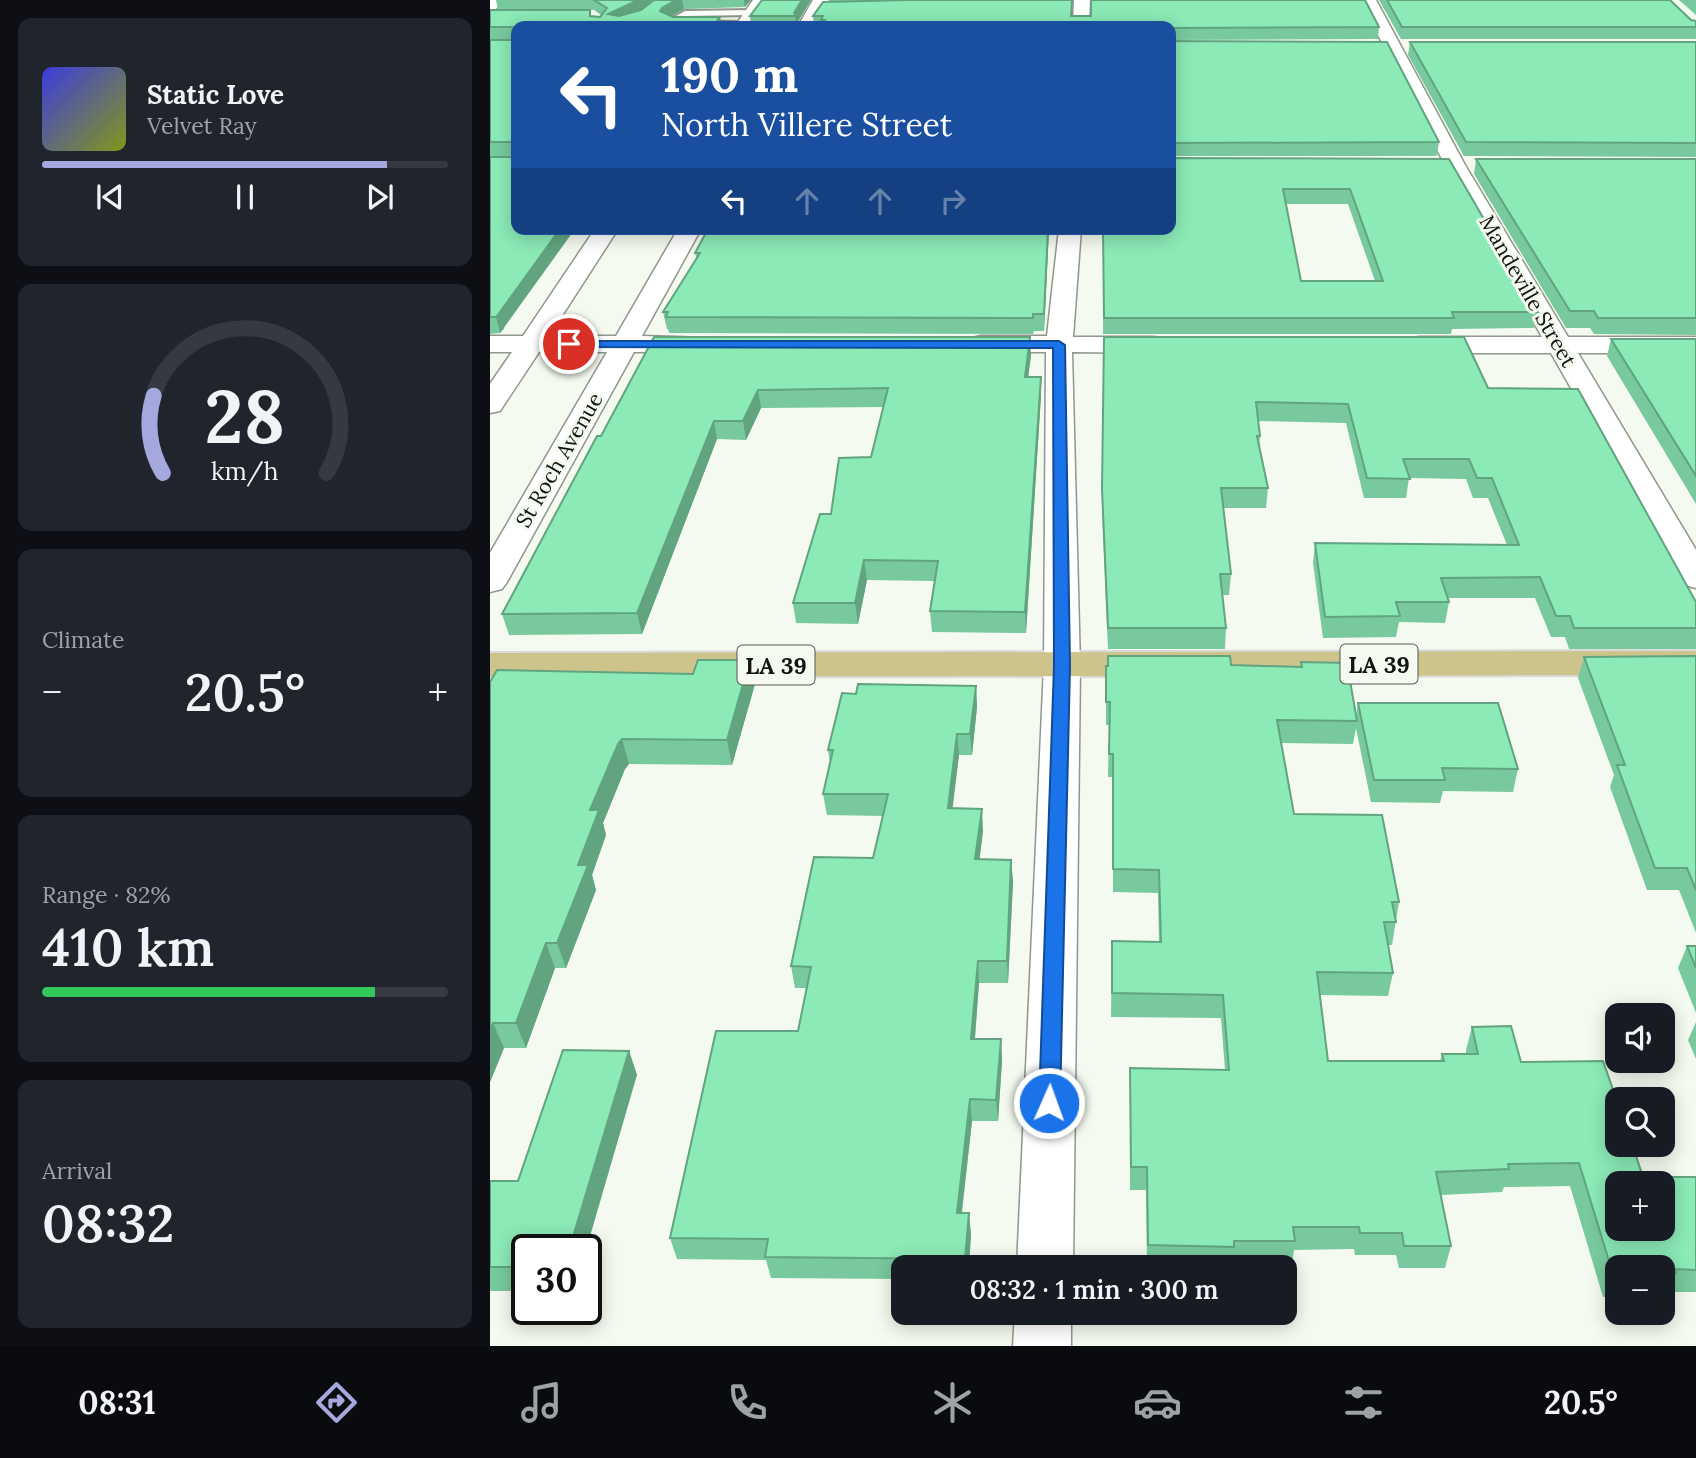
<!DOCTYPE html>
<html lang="en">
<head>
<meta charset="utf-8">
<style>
  body { margin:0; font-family:Lora,serif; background:#20242c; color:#f1f3f6; height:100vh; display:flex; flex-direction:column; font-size:26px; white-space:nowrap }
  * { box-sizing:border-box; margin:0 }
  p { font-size:23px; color:#9ea1a6 }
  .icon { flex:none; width:38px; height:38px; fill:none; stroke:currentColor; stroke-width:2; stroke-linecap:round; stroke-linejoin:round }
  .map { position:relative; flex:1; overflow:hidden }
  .details { display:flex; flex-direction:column; gap:18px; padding:18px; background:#0d0f14; width:490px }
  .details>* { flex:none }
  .top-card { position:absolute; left:21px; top:21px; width:665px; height:214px; border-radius:14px; box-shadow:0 4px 18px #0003; background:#1a4fa0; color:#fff; overflow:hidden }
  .buttons { position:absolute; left:1115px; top:1003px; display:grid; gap:14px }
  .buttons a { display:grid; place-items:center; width:70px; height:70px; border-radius:14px; background:#171b24; box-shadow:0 4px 18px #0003; font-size:35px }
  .speed { position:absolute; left:21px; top:1234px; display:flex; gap:14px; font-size:35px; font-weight:700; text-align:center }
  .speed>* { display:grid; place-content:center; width:91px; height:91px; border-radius:50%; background:#171b24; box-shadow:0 4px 18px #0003; line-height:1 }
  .speed .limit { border:4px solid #111; border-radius:10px; background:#fff; color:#111 }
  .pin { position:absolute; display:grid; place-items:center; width:60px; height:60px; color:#fff; margin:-30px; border:4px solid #fff; border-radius:50%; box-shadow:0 2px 7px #0007 }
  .me { position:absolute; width:77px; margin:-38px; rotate:2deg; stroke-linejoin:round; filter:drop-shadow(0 0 5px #0008) }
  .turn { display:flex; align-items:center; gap:24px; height:147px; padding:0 35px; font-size:32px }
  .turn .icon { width:91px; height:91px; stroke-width:2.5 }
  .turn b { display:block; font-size:49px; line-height:60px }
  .lanes { display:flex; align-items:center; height:66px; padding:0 35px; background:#0003; justify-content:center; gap:35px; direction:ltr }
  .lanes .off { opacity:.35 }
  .big { font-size:52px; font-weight:600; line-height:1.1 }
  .details .widget { flex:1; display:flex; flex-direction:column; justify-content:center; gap:10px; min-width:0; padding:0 24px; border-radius:14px; background:#20242c }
  .details .dial { align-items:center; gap:0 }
  .dial svg { height:182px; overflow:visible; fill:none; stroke:#363941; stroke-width:7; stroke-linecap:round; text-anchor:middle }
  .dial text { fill:#f1f3f6; stroke:none }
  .song { display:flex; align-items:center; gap:21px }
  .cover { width:84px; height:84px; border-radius:10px; background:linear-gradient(135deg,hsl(240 70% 55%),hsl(70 70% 35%)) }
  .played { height:7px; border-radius:4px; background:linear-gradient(90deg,#a5a8df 85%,#363941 85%) }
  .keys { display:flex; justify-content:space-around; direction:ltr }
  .heat { display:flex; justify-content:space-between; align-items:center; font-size:38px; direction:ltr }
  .charge { height:10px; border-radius:5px; background:linear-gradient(90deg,#34c759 82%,#363941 0) }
  .trip { position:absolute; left:401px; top:1255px; width:406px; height:70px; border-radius:14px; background:#171b24; box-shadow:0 4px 18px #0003; font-weight:600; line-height:70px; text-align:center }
  .tab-bar { display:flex; height:112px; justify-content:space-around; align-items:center; background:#090b0e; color:#9ea1a6 }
  .tab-bar .icon { width:49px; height:49px }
  .tab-bar .selected { color:#a5a8df }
  .tab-bar b { font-size:32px; color:#f1f3f6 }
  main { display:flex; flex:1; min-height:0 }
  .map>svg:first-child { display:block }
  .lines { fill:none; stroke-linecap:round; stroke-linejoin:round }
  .lane-casing { stroke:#91968c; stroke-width:4 }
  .street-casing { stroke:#91968c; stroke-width:3 }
  .primary-casing { stroke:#d9d9d9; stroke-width:4 }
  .lane { fill:#fff; fill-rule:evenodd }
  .street { fill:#fff; fill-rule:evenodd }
  .primary { fill:#cdc48c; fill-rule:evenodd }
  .wall { fill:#78c99d; fill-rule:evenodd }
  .shaded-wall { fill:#61a47f }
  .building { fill:#8beab6; stroke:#61a47f; stroke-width:2; fill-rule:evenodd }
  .route { fill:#1a73e8; stroke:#114b97; stroke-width:2 }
  .labels { text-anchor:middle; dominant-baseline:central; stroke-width:6; stroke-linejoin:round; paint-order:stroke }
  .far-street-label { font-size:21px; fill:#121410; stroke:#f4faef }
  .shield { fill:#f4faef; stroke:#565953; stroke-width:2 }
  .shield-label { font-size:23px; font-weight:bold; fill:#121410 }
</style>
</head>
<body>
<main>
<section class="details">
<div class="widget">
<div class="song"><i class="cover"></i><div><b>Static Love</b><p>Velvet Ray</p></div></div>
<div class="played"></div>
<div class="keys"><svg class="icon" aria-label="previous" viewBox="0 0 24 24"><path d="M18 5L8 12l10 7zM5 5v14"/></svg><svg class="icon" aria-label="pause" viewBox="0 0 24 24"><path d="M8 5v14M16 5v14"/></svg><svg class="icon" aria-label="next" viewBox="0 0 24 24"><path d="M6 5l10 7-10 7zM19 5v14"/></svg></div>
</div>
<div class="widget dial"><svg viewBox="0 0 100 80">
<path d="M14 69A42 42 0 1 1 86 69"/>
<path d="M14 69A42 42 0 0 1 10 35" stroke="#a5a8df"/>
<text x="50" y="56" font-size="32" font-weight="700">28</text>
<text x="50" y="72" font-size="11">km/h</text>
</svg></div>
<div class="widget"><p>Climate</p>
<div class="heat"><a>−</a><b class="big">20.5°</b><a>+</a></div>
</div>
<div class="widget"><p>Range · 82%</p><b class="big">410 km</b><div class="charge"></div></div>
<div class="widget"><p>Arrival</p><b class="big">08:32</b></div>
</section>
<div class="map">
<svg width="1206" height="1346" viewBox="0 0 1206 1346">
  <rect width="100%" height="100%" fill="#f4faef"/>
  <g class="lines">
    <defs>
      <path id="lane" d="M261,10L264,15L197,16L187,21L254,22L257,26H185L175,22L195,11Z"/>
      <path id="street" d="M0,0H15L6,9L0,11Z
        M263,0H279L261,26H245Z
        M323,0H339L324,26H308Z
        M584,0H600L599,26H583Z
        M870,0H886L975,165L1078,337H1206V353H1088L1206,550V588L1194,585L1189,578L1061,353H929L920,351L916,345L920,339L929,337H1052L955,165Z
        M105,229H128L59,336H126L188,229H211L152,336L218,338L222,344L218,350L209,352H144L17,582L12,589L0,592V553L117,352H49L10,411L0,413V384L22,352H0V336H33Z
        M569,229H591L583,337H664L673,339L677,345L673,351L664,353L582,352L590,666L583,1267H527L554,666L556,352H491L482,350L478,344L482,338L491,336H557Z
        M525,1312H581V1346H523Z"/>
      <path id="primary" d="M1206,651V675L0,677V653Z"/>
    </defs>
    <use href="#lane" class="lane-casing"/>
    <use href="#street" class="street-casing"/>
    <use href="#primary" class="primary-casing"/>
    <use href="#lane" class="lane"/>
    <use href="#street" class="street"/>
    <use href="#primary" class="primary"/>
  </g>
  <path class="wall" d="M6,0H162L158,5L164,0H261L255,7L194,9L181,16L26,229L14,329L10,333L0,334V157H24V156H0V40H25V39H0V10H8ZM100,10H104L111,15L110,17L101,16Z
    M321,0L307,23V26H261L260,16Z
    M339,0H582V16L889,27L888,39L681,40V26H324L323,16L339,2Z
    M889,0H1180L1201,20L1206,21V39H911Z
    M1189,0H1206V15Z
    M681,41L949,142L947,156H681Z
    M920,42H1206V157L974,156L918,55Z
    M681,158L959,159L1048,312L1044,328L962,329L961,334H613V229ZM796,204H858L885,281H811Z
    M986,159H1206V335L1104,334L1100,328H1076L984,174Z
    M559,229L554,331H544L543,334L179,333L178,329H177L173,312L207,259L205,253Z
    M164,337L541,355L538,377H551V395L536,633L442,632L440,611L445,581L377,580L368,624L306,623L303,603L341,514L381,457L393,407L271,408L256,440L227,439L152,634L19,635L12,614L111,436Z
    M614,337L998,388L1206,602V649H1079L1075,637H1061L1045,598H958L959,602L955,623L909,622L906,637L833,638L823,563L825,543L1017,545L998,498H983L976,479L919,478L916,498H874L856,423L768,421L770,436L769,447L778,488L776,508H733L741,574L739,595H732L736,628L735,649H618L612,509Z
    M1121,339H1206V504L1117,356Z
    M1206,656V933L1189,890H1157L1120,787L1124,775L1088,678L1094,657Z
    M811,662L866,718L868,703L1028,769L1023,792L953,791L950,803L881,802L866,728L863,744L791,743L804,814L909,902L902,945H898L903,973L898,996L830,995L838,1061H950L952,1054H976V1050L982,1027L1031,1062L1153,1177H1206V1292H1177L1175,1296H1172V1267H1127V1296L1113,1297L1080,1186L1014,1187L1012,1192L951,1195L961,1246L955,1268H909L906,1255H865L864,1249L804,1250L802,1264H742V1267H657L656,1190H640V1068L735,1070L731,1018L621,1017L622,941L669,942L668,893L623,892V777H618L619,725H616V666L741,665L810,667Z
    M0,682L265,684L242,765L139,764L135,769L113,823L116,835L102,875L106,890L76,968H65L36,1048H14L0,1082Z
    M486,686L487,707L482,755H469L462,808L493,831L489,860H521L523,882L518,983H489L485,1039H511L512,1061L508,1121H482L472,1213L481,1234L479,1267H413V1279L281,1278L276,1260L187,1259L180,1238L308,1031L317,988H305L301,966L383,858L393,816L337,815L333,794L340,763L338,750L366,694Z
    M1197,946H1206V1013L1188,968Z
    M1206,1022V1059L1198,1040Z
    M139,1051L147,1075L37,1250V1291H0V1181H28Z"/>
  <path class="shaded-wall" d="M148,0H162L152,11L120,26L118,14Z
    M186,0H192L194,9L174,20L170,11L172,8Z
    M254,0H261L255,7Z
    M312,0H321L307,23L304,13Z
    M230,17L232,26H223Z
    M70,229H85L10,333L6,317Z
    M558,229H559L554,331V314Z
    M540,337L541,355L536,395L535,377Z
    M551,377V395L536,633L535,612Z
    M268,390L271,408L256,440L253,421Z
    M224,421L227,439L152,634L147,613Z
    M374,560L377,580L368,624L365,603Z
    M260,660L265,684L242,765L237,740Z
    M486,686L487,707L482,755L480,734Z
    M467,734L469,755L460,830L458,808Z
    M132,739L139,764L135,769L113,823L116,835L102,875L106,890L76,968L67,943L88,865L100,810L128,744Z
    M492,809L493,831L487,881L485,859Z
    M521,860L523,882L518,983L517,961Z
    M56,943L65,968L36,1048L26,1023Z
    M488,961L489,983L483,1061L481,1039Z
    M3,1023L14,1048L0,1082V1031Z
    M511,1039L512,1061L508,1121L506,1100Z
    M139,1051L147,1075L96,1250H79Z
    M480,1099L482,1121L469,1234L467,1213Z
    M479,1213L481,1234L479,1267H476L475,1259Z"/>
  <path class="building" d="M104,0H148L118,14L129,16L151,10L164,0H186L172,8L170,11L183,17H230L223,26H26V229H70L10,312L6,317H0V157H24V142H0V40H25V27H0V10H100V16L110,17L117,8Z
    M272,0H312L304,13L306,16H260Z
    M419,0H582L581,16H601V0H875L889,27L681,28V26H331L335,20H331L333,16H323L333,2Z
    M897,0H1180L1201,20L1206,21V27H912Z
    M681,41L897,42L949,142L681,143Z
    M920,42H1206V143L976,142Z
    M681,158L959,159L1048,312H962L964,318H614L613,229H681ZM793,189H860L893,281H811Z
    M986,159H1206V318H1108L1104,311H1080Z
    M218,229H558L554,314H543V318L176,317L178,312H173L210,253H205Z
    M164,337H540L535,377H551L535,612L440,611L448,561L374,560L365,603H303L330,514H341L349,458L381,457L398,388L268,390L253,421H224L147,613L12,614L107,436H111Z
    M614,337H974L998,388L1088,389L1206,602V628H1084L1080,616H1066L1050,577L951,578L959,602H906L910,616L835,617L825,543L1029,545L1002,478H987L979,459H913L920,479L877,478L858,404L766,402L770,436H767L778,488H731L741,574H730L736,628H618L612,489Z
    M1121,339H1206V476Z
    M618,656H740L741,665L812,667L811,662L857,663L867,721L787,720L804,814L892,815L909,902H902L906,922H894L903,973L827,972L838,1061H954L952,1054H988L982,1027L1021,1026L1031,1062L1113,1061L1127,1101V1144H1142L1153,1177H1206V1270L1185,1269L1186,1273L1172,1274V1267H1127V1274H1123L1089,1163L1018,1164L1019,1169L946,1172L961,1246H914L912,1233H870L869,1227H803L805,1241H744V1247L658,1245L657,1167H641L640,1068L739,1070L733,995L622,993V941L671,942L669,870L623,869V754H619L620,702H616V666H618ZM1127,1183H1172V1228H1127Z
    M1206,656V890L1197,868H1165L1127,765H1135L1094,657Z
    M208,660H260L237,740L132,739L128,744L100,810H109L88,865H98L67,943H56L26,1023H3L0,1031V682L7,670L203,674Z
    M368,684L486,686L480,734H467L458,808L492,809L485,859L521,860L517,961H488L481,1039H511L506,1100L480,1099L467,1213H479L475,1259L275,1257L278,1239L180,1238L226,1031H308L321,967L301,966L324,857L383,858L398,794H333L343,750H338L352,693L366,694Z
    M868,703H1008L1028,769L952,768L955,780H884Z
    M1197,946H1206V968Z
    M73,1050L139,1051L79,1250H37V1267H0V1181H28Z"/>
  <path class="route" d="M75,341H569L575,345L580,666L570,1103L567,1110L559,1112L552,1110L549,1103L564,666L563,348L79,347L73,344Z"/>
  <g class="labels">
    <g class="far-street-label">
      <text transform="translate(1038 291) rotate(60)">Mandeville Street</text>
      <text transform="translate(69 460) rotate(-60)">St Roch Avenue</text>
    </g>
    <g class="shield">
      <rect x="850.5" y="644.5" width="77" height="39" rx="5"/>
      <rect x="247.5" y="645.5" width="77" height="39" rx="5"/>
    </g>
    <g class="shield-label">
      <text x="889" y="664">LA 39</text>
      <text x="286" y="665">LA 39</text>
    </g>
  </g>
</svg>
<div class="buttons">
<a><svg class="icon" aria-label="sound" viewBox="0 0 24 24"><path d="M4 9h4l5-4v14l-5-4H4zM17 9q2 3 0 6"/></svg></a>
<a><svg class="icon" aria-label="search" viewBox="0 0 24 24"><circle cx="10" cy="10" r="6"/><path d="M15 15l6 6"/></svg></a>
<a>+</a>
<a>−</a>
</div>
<div class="speed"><div class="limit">30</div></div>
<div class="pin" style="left:79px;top:344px;background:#d93025"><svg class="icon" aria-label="arrive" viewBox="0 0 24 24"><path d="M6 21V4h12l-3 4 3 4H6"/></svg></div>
<svg class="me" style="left:559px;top:1103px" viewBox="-20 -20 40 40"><circle r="17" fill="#1a73e8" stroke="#fff" stroke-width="3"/><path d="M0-11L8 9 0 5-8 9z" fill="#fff"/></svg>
<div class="trip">08:32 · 1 min · 300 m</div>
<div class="top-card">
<div class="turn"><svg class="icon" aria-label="left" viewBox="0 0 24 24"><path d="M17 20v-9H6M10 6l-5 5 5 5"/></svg><div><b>190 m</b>North Villere Street</div></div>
<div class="lanes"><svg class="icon" aria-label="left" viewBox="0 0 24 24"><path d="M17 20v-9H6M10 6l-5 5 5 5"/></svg><svg class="icon off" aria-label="ahead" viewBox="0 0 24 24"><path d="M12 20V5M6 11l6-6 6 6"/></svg><svg class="icon off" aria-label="ahead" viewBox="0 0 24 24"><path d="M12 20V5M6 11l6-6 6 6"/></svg><svg class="icon off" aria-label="right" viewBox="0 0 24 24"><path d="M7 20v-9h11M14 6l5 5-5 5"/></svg></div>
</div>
</div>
</main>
<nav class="tab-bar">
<b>08:31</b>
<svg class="icon selected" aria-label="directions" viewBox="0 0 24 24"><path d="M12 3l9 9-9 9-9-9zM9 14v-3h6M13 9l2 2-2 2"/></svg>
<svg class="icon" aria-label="music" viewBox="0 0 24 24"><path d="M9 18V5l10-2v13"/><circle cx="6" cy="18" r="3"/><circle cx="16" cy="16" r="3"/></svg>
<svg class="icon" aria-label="phone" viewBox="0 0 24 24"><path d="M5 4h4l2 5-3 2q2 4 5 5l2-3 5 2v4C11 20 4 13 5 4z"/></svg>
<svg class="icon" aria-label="climate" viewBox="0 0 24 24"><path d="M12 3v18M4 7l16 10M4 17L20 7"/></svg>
<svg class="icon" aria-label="car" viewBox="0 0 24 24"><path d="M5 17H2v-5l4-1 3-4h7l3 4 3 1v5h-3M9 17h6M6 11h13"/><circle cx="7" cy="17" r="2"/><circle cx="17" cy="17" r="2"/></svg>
<svg class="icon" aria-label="filters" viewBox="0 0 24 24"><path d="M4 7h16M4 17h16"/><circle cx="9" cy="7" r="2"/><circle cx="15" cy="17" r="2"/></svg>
<b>20.5°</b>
</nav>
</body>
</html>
